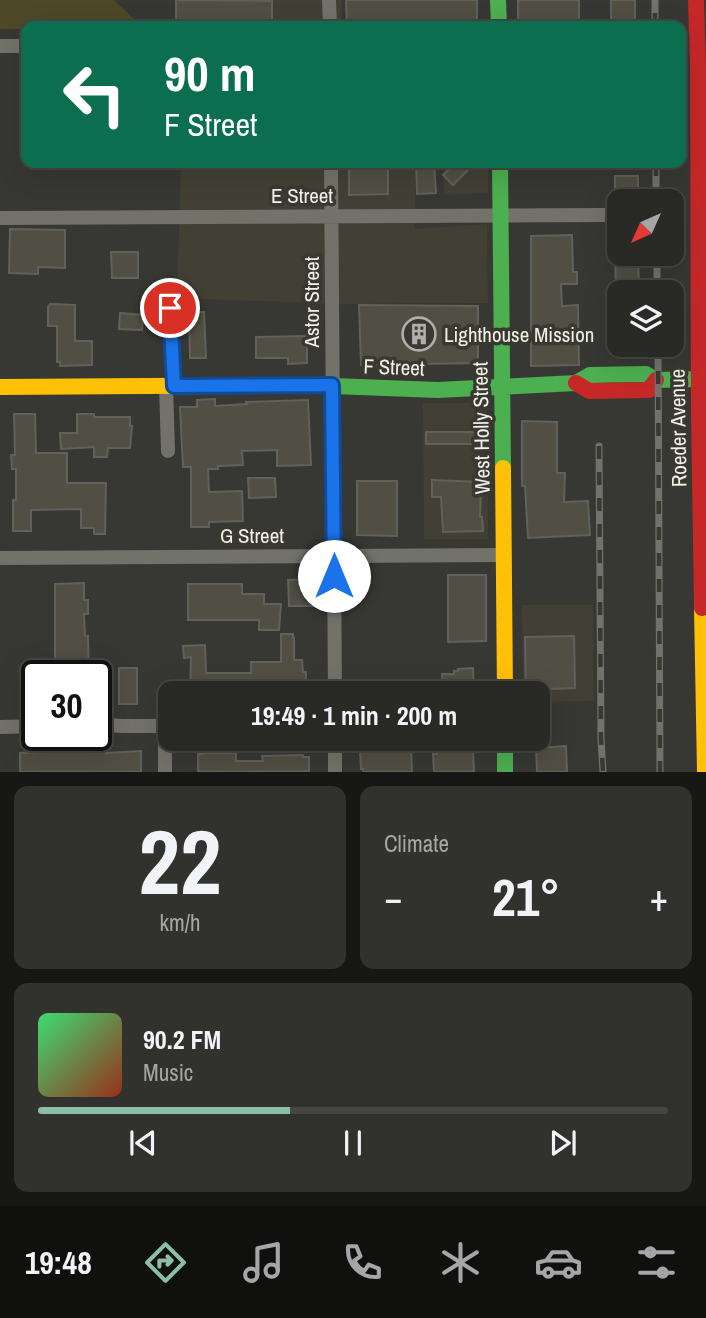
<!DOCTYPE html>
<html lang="en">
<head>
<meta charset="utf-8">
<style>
  body { margin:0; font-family:"Archivo Narrow",sans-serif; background:#31312e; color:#f1f3f6; height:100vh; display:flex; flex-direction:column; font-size:26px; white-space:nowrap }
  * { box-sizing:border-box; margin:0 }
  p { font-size:23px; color:#a5a6a7 }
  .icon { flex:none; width:38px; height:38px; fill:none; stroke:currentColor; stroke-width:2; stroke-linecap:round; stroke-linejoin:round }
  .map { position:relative; height:772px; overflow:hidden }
  .panel { display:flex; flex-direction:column; gap:14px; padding:14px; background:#171715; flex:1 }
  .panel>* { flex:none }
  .hud { position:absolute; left:21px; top:21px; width:665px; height:147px; border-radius:14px; box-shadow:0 7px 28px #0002,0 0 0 2px #454543; background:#0b6e4f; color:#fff; overflow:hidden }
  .needle { width:46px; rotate:225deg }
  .buttons { position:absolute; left:607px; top:189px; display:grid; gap:14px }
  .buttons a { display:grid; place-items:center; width:77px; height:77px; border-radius:14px; background:#292926; box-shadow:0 7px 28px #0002,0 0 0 2px #454543; font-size:35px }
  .speed { position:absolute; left:21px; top:660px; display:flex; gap:14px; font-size:35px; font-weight:700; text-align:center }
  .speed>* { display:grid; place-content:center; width:91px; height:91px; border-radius:50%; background:#292926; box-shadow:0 7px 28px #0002,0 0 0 2px #454543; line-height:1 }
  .speed .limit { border:4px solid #111; border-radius:10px; background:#fff; color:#111 }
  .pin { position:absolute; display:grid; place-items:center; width:60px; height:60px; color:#fff; margin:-30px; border:4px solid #fff; border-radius:50%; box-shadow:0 2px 7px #0007 }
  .me { position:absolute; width:77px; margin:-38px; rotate:0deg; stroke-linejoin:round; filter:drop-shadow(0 0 5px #0008) }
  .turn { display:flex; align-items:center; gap:24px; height:147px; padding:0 28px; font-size:32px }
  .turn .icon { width:91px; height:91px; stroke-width:2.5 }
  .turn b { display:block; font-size:49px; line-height:60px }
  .big { font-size:52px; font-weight:700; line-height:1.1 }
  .panel .widget { flex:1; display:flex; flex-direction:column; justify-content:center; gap:10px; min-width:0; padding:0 24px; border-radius:14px; background:#31312e }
  .panel .dial { align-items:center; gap:0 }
  .dial b { font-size:91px; line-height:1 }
  .song { display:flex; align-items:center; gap:21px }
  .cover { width:84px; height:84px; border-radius:10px; background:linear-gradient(135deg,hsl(140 70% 55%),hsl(10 70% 35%)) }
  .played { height:7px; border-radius:4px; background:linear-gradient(90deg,#8abfa5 40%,#454543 40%) }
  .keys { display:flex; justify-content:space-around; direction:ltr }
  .heat { display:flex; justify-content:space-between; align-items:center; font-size:38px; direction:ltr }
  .panel .tiles { flex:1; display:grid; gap:14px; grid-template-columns:1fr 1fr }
  .widget:last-child { grid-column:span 2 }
  .trip { position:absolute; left:158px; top:681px; width:392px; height:70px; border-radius:14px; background:#292926; box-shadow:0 7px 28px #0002,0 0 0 2px #454543; font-weight:700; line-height:70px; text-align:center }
  .tab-bar { display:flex; height:112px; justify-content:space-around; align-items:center; background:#10100f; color:#a5a6a7 }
  .tab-bar .icon { width:49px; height:49px }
  .tab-bar .current { color:#8abfa5 }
  .tab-bar b { font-size:32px; color:#f1f3f6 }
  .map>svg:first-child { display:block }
  .built { fill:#424034 }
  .green { fill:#4e4827 }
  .building { fill:#514f43; stroke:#60605d; stroke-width:2 }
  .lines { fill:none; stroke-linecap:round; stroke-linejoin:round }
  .street { stroke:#73726a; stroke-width:14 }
  .fast { stroke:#4caf50; stroke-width:16 }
  .slow { stroke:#ffc107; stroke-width:16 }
  .jam { stroke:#c62828; stroke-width:16 }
  .rail-casing { stroke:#72726c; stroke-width:7 }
  .rail { stroke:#393831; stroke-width:4.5; stroke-dasharray:13; stroke-linecap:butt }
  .route-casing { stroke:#114b97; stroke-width:18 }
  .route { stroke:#1a73e8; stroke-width:12 }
  .labels { text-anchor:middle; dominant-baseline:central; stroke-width:7; stroke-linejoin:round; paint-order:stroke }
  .street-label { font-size:21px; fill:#f1f0eb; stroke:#393831 }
  .poi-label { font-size:21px; fill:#f1f0eb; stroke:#393831; text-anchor:start }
</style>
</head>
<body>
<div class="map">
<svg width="706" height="772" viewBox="0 0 706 772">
  <rect width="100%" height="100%" fill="#373733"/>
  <path class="built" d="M180,0H342V26H180Z
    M181,163H415V229L487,224L488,303L341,304L177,298Z
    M443,163H488V193L444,195Z
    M423,403H487L488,539H424Z
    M522,605H593L594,701L537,702V693H523Z"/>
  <path class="green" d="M0,0H114L141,26H26V29H0Z"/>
  <path class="building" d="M176,0L272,1V26H176Z
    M346,0H477V26H347Z
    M518,0H579V23H518Z
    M611,0H635V26H611Z
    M349,163H388V194L349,195Z
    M416,163H434L436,193L417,194Z
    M456,163H475L453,185L443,175Z
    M615,176H638V201H615Z
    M10,229L65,230V268L38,267V274L9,273Z
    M572,235L573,272H577V284H561L562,306L578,305L579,365L531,366V236Z
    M111,252H138V278H112Z
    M615,254H638L639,292H616Z
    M50,304L75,305V341H92V365L60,366V362H57V326H48V307Z
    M359,305L478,306V363L361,365Z
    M189,312H204L206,358H190Z
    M120,313L143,315L142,330L119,329Z
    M307,336V363L288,364V358H256V337Z
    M215,399V406L247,404L246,402L308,400L311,465L277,466V450L242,451L243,465L218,466V469H208L209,492L242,491L243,521L209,522V527H191V467H183L180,407H197V400Z
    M14,414H35L36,453H67V483H106L105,534H94V528H81V509L31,510V531H13V500H16V469H12L11,455H15Z
    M77,414H94V417H130V426H132L130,448H108L107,457H94V447L61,449L60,433H77Z
    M522,421L557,422V473H565L564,502L588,501L590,535L528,538L525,486H522Z
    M426,432H478V444H426Z
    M248,478H275L276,497L249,498Z
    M432,480L481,482L480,517H482L483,531L443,532L441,497H432Z
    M357,481H397V536L357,535Z
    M448,575H486V641L448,642Z
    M320,579L321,606H289L288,580Z
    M84,583V600H88V614H84L85,636H88L89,676H55V584Z
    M188,584H242V594H264V604H281L279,630H259V620H188Z
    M281,634H293V638H294V660H302L303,672H306V683H303V693H190L191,657L184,658L183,646L205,645L206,673H251V662H281Z
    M574,636L575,688L550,689V695H537V693H526L525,637Z
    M119,668H137V704H119Z
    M473,668L474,693H442V674H454V671H458V669Z
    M566,746L567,772H537L536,748Z
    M363,747H411L412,772H363V769H361L360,751Z
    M88,750L106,751V753L141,751V772H20V753Z
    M437,750H473L474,772H434L433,754H437Z
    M203,753H236V761H263L262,756L303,755V757H309V771L198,772V754H203Z"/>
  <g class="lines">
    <path class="street" d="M329,0L330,26
      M0,46H26
      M331,163L335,693
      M0,218L604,215
      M170,308L174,386
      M166,386L168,451
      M0,558L503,555
      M96,724L122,726H170
      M165,726V772
      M0,727L37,726
      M335,738V772"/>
    <path class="fast" d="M498,0L499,26
      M500,163L503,468
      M307,385L438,390L576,383L590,375L646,374L656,380L699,379
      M505,738V772"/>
    <path class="slow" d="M0,387L307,385
      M503,468L505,693
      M702,608L705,772"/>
    <path class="jam" d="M696,0L698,64L699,411L702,608
      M576,383L589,391L649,390L656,380"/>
    <defs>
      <path id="rail" d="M655,26V0
        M656,163V201
        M657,254V292
        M658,345L660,772
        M599,446L601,739L603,772"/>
    </defs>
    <use href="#rail" class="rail-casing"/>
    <use href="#rail" class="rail"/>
  </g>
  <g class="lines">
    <defs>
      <path id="route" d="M170,308L174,386L332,385L334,576"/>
    </defs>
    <use href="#route" class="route-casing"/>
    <use href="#route" class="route"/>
  </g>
  <defs>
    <symbol id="building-ring" viewBox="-11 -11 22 22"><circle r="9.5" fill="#393831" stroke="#b0afab" stroke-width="1.5"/><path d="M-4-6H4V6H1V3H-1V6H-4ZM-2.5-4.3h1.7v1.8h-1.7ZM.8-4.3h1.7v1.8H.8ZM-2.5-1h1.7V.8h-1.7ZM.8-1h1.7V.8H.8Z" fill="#b0afab"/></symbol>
  </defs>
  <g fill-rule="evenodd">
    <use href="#building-ring" x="400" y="315" width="38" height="38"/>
  </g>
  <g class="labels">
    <g class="street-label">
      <text x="302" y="195">E Street</text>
      <text transform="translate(311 302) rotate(-90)">Astor Street</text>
      <text transform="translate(394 367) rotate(2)">F Street</text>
      <text transform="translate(481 428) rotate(-91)">West Holly Street</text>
      <text transform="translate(678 428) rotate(-91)">Roeder Avenue</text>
      <text x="252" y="535">G Street</text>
    </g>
    <g class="poi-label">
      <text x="444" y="334">Lighthouse Mission</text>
    </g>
  </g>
</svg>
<div class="buttons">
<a><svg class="needle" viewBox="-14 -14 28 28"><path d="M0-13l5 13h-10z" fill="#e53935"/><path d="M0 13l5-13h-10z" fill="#a5a6a7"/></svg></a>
<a><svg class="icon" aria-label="layers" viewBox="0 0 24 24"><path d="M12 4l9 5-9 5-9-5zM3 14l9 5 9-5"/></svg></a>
</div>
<div class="speed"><div class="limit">30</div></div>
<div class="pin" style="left:170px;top:308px;background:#d93025"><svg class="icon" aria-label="arrive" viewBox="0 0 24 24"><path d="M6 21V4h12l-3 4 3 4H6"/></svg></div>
<svg class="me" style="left:334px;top:576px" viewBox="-20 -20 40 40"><circle r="19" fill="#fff"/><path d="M0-13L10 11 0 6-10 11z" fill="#1a73e8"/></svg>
<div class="trip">19:49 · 1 min · 200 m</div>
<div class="hud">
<div class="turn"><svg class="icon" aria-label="left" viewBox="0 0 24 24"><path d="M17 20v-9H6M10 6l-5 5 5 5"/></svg><div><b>90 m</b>F Street</div></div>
</div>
</div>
<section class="panel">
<div class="tiles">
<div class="widget dial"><b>22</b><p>km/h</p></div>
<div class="widget"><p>Climate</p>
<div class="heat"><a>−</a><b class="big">21°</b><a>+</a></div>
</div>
<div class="widget">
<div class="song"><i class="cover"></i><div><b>90.2 FM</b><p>Music</p></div></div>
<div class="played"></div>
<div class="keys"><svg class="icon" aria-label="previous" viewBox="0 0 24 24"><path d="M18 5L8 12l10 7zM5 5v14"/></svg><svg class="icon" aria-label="pause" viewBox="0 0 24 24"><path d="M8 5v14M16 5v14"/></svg><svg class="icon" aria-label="next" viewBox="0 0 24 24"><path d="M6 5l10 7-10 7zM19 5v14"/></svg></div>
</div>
</div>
</section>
<nav class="tab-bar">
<b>19:48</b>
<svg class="icon current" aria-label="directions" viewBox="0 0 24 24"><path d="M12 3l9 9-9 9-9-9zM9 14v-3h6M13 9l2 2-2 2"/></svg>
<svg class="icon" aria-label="music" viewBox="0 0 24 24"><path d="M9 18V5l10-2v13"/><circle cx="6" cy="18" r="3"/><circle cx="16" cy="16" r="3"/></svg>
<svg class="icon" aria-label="phone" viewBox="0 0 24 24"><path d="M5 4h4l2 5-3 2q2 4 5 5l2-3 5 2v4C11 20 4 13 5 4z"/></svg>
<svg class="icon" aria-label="climate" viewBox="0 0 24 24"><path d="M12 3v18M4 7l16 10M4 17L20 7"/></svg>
<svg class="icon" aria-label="car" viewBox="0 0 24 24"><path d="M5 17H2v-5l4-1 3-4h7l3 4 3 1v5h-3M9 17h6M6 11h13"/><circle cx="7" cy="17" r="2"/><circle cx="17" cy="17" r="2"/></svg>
<svg class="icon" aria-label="filters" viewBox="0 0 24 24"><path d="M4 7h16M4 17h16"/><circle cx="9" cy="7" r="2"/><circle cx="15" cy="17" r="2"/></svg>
</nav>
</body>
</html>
